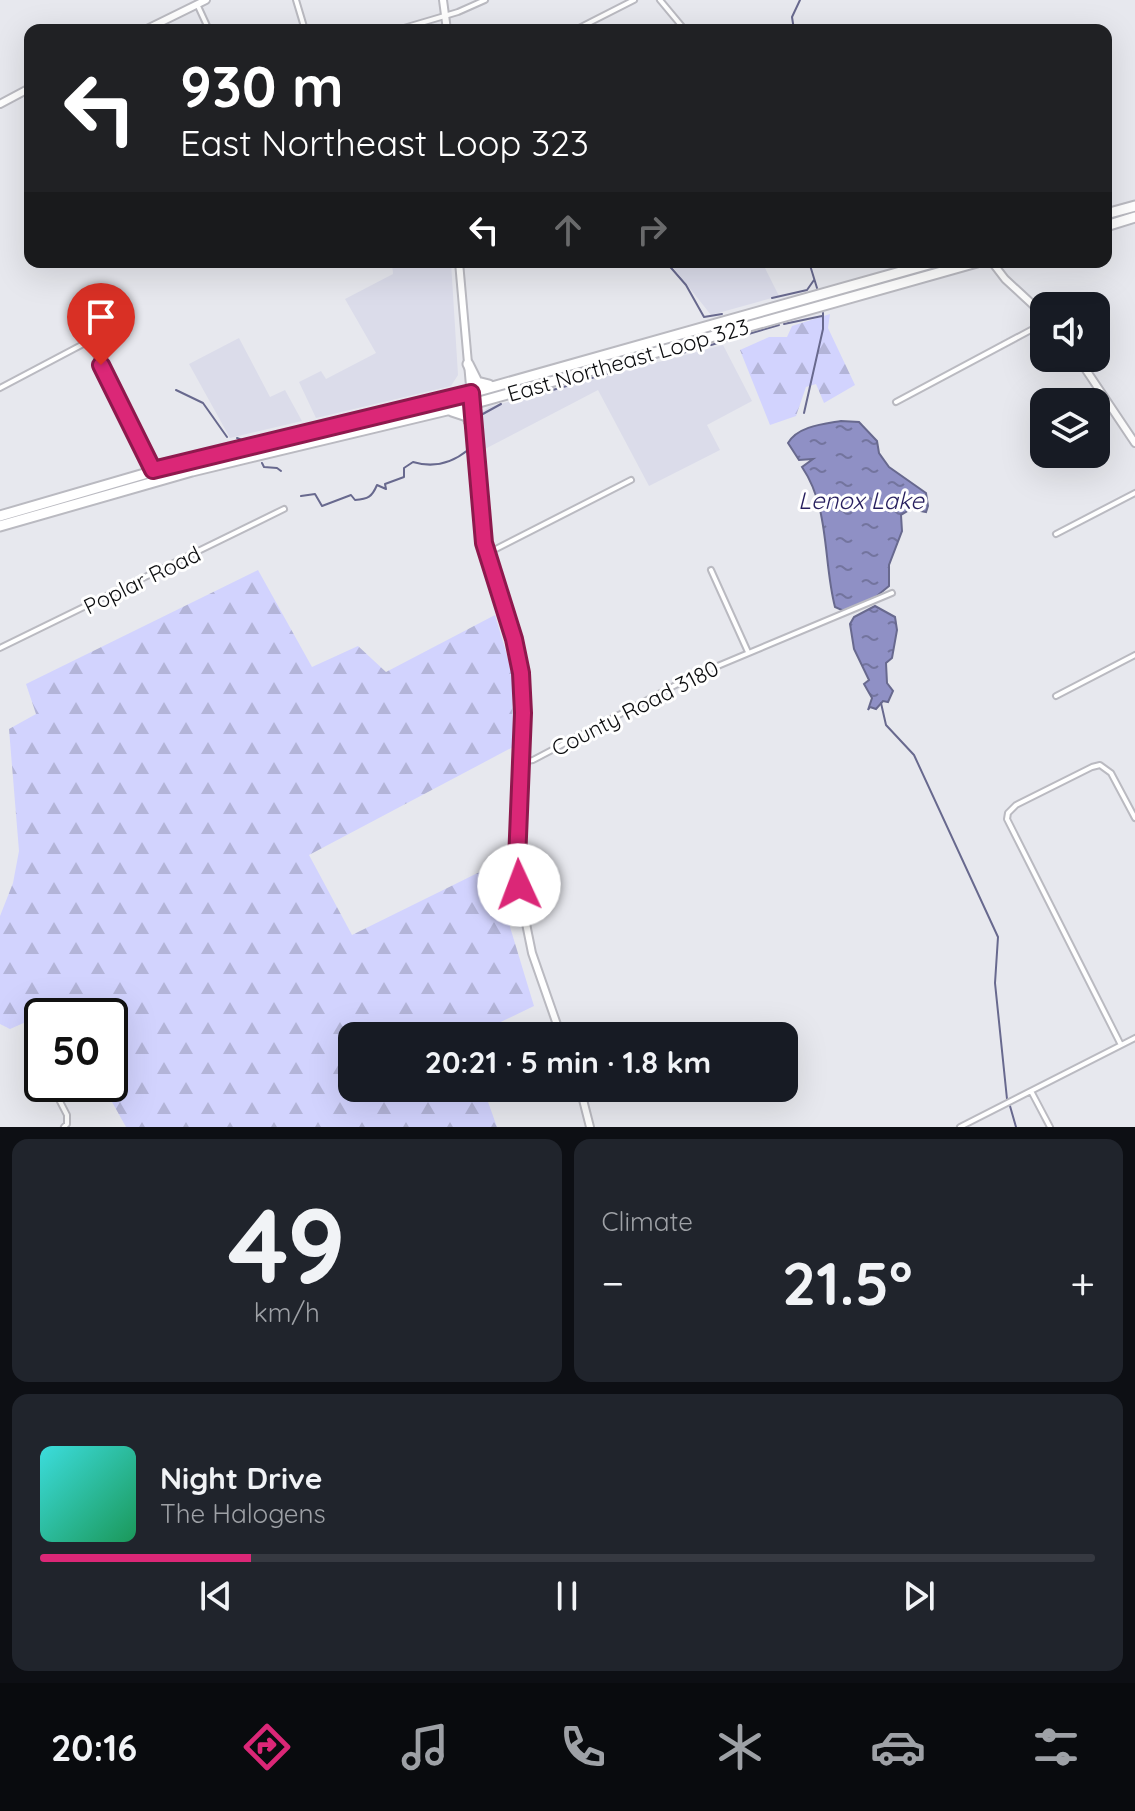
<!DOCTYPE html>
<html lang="en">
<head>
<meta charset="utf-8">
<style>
  body { margin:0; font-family:Quicksand,sans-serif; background:#20242c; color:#f1f3f6; height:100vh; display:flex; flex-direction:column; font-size:30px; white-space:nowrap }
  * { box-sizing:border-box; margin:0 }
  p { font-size:26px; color:#9ea1a6 }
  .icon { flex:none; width:44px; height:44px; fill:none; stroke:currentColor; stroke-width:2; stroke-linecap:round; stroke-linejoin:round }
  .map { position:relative; height:1127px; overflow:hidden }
  .drawer { display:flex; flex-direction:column; gap:12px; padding:12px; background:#0d0f14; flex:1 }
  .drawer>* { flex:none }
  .hud { position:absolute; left:24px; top:24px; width:1088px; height:244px; border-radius:16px; box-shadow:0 8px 32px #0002; background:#202124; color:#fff; overflow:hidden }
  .fabs { position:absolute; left:1030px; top:292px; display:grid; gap:16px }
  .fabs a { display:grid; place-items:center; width:80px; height:80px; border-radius:16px; background:#171b24; box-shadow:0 8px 32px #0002; font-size:40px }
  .speed { position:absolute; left:24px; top:998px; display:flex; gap:16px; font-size:40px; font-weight:700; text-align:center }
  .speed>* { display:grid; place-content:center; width:104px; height:104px; border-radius:50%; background:#171b24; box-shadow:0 8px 32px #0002; line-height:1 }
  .speed .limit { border:4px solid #111; border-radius:12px; background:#fff; color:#111 }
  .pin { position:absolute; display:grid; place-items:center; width:68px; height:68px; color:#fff; margin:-82px -34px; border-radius:50% 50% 50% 0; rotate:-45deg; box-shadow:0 0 8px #0007 }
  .pin .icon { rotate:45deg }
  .me { position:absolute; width:88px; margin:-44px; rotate:358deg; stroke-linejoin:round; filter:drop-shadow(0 0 6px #0008) }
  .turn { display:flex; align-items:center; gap:28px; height:168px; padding:0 24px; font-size:36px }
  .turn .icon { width:104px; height:104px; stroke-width:2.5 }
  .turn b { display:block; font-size:56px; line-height:68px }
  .lanes { display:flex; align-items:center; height:76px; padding:0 24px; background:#0003; justify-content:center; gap:40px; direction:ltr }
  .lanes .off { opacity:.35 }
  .big { font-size:60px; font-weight:700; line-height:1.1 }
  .drawer .tile { flex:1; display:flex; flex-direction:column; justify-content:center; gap:12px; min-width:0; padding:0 28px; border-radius:16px; background:#20242c }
  .drawer .dial { align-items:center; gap:0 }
  .dial b { font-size:104px; line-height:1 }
  .song { display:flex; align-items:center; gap:24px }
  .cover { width:96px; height:96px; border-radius:12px; background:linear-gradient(135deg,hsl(180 70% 55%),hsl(150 70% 35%)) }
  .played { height:8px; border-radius:4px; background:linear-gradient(90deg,#db2777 20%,#363941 20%) }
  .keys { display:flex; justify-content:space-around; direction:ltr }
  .heat { display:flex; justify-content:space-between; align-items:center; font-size:44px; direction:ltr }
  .drawer .tiles { flex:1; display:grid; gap:12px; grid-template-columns:1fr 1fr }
  .tile:last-child { grid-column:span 2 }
  .trip { position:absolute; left:338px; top:1022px; width:460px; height:80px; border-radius:16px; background:#171b24; box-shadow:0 8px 32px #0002; font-weight:700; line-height:80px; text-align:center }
  .tab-bar { display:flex; height:128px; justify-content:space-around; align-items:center; background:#090b0e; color:#9ea1a6 }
  .tab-bar .icon { width:56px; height:56px }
  .tab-bar .on { color:#db2777 }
  .tab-bar b { font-size:36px; color:#f1f3f6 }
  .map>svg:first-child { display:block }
  .built { fill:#dbdcea }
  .forest { fill:url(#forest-firs) }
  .water { fill:url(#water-ripples); stroke:#68698e; stroke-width:2 }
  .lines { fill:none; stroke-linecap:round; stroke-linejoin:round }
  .stream { stroke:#68698e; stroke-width:2 }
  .street-casing { stroke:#babac1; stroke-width:8 }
  .secondary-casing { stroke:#babac1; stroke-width:10 }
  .highway-casing { stroke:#babac1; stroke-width:13 }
  .street { stroke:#fff; stroke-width:4 }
  .secondary { stroke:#fff; stroke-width:6 }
  .highway { stroke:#fff; stroke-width:9 }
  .route-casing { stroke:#8e194d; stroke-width:20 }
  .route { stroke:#db2777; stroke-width:14 }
  .labels { text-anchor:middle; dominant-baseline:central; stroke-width:6; stroke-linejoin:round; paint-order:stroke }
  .street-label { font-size:22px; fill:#0c0d0f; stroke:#fff }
  .water-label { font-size:24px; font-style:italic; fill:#271f5e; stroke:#fff }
</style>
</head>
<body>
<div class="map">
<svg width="1135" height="1127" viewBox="0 0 1135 1127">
  <defs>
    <pattern id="forest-firs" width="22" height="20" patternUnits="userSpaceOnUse" patternTransform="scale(2)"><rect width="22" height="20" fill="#d2d3fe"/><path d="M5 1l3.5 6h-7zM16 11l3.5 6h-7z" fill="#b3b4d8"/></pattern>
    <pattern id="water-ripples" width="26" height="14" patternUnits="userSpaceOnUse" patternTransform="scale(2)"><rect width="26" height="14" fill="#8f90c5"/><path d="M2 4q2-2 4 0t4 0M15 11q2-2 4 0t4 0" fill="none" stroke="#73749e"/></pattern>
  </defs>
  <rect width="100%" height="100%" fill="#e7e8ee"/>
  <path class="built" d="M392,262H451L458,375L451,386L316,418L299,382L321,371L326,379L376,353L345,299L393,274Z
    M669,262H762L779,296L711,315Z
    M239,338L270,397L285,390L302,421L230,438L189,364Z
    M723,345L752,401L707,425L720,450L649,486L598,390L481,451L479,422L482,412L489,407Z"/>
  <path class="forest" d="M830,314L828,328L855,385L824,403L816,384L806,387L796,416L770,425L740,350L769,337H787L792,326Z
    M258,570L312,667L358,646L386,672L495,615L512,672L513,747L309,855L352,935L506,859L510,927L534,1006L472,1036H352V1088H483L497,1127H126L102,1084H110V1016H65L60,1007L10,1029L0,1024V916L13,883L19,851L9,729L36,714L26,684Z"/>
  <path class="water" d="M841,421L859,422L877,441L879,453L889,467L926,493L928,506L926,512L911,509L901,515L902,531L889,565V586L872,600L844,611L835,607C823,561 830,508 802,467L813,459L799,460L788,443C798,426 824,424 841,421Z
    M875,606L895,617L897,630L892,658L886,663L887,683L893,691L888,702L883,701L876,709L870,707L868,710L872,698L864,684L869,680L854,649L850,624L854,617Z"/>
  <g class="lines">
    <path class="stream" d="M794,30L792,17L800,0
      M666,262L686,285L704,317L722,314
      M809,262L817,288
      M772,298L807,290L814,280
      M784,324L822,316
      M711,345L779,325
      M663,358L705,347
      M629,368L650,362
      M588,379L624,369
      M176,390L203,403L227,437
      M511,402L577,383
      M804,413L823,329V313
      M481,415L501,404
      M237,438L242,440L254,437
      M262,463L264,467L277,468L281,471
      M301,496L315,494L322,506L351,495L355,500C368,499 372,497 377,485L386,489L385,484L404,477V468L413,462C433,468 452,463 468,450L467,428L464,422
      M881,703L886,725L914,755L998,937L995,983L1007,1099
      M1010,1106L1016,1127"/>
    <defs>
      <path id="street" d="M296,0L305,30
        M660,0L685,30
        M197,4L209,30
        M397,30L458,12L485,0
        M575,30L634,0
        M0,388L89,341L153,471
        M896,402L1044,323
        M1056,534L1135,493
        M486,554L631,480
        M711,570L748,652
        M0,648L284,509
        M1056,696L1135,655
        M521,762L533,760L689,678L892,593
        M1121,1045L1007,819L1008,813L1016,805L1092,767L1100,765L1111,773L1135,818
        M51,1084L67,1115V1124L64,1127
        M1031,1091L1050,1127
        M960,1127L1135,1038"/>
      <path id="secondary" d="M443,0L447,30
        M145,30L206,0
        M0,104L30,88
        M459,262L484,543L514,639L522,684L517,845L520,894L532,953L561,1036
        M992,262L1005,279L1044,315
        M1078,358L1135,443
        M580,1088L590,1127"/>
      <path id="highway" d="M1106,214L1135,206
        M1106,226L1135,217
        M468,364L477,382L489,385
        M452,411L467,416L474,431
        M0,516L189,461L471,393L936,262
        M0,526L192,471L472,404L977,262"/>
    </defs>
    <use href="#street" class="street-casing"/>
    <use href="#secondary" class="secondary-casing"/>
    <use href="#highway" class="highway-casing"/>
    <use href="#street" class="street"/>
    <use href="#secondary" class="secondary"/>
    <use href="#highway" class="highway"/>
  </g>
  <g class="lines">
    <defs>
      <path id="route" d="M101,365L153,470L471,393L484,543L514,639L521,673L523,713L517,861L519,885"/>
    </defs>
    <use href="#route" class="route-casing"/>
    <use href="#route" class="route"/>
  </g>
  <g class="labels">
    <g class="street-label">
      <text transform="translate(628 360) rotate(-16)">East Northeast Loop 323</text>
      <text transform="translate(142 580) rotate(-26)">Poplar Road</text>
      <text transform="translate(635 708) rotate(-27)">County Road 3180</text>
    </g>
    <g class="water-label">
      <text x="861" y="500">Lenox Lake</text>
    </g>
  </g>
</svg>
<div class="fabs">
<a><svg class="icon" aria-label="sound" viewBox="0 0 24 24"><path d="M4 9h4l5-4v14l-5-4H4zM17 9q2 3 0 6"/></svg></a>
<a><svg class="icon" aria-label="layers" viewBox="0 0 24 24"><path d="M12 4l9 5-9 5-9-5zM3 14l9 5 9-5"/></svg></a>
</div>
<div class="speed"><div class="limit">50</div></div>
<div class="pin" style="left:101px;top:365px;background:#d93025"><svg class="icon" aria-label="arrive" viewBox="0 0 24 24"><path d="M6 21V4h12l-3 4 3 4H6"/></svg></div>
<svg class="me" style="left:519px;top:885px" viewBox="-20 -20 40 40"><circle r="19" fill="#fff"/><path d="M0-13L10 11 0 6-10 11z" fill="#db2777"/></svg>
<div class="trip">20:21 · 5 min · 1.8 km</div>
<div class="hud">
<div class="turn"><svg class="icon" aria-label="left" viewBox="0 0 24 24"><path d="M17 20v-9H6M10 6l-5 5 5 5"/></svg><div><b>930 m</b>East Northeast Loop 323</div></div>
<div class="lanes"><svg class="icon" aria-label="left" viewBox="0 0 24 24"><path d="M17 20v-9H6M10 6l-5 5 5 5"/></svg><svg class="icon off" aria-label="ahead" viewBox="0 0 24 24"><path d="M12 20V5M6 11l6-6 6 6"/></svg><svg class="icon off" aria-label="right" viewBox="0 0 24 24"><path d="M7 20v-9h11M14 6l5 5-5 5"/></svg></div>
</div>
</div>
<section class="drawer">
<div class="tiles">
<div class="tile dial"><b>49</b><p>km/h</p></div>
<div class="tile"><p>Climate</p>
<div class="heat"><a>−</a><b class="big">21.5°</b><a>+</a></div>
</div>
<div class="tile">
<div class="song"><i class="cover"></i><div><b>Night Drive</b><p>The Halogens</p></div></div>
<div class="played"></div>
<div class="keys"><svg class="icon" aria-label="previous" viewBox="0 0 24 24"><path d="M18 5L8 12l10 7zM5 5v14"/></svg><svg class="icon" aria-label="pause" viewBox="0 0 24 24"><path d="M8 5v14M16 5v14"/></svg><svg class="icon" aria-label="next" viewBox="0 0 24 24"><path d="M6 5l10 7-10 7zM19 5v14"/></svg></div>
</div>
</div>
</section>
<nav class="tab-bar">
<b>20:16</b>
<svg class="icon on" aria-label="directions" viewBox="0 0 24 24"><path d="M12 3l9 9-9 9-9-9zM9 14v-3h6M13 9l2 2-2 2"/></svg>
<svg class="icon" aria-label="music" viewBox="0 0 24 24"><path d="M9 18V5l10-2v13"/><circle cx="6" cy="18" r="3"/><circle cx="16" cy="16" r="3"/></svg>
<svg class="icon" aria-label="phone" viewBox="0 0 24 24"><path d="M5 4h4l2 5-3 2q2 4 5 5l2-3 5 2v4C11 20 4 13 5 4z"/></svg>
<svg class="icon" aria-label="climate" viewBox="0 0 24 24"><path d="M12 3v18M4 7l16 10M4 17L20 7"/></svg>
<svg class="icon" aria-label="car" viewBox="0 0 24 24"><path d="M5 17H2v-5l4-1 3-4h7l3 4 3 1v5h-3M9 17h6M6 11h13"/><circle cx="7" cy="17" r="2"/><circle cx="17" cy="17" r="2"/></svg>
<svg class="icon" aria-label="filters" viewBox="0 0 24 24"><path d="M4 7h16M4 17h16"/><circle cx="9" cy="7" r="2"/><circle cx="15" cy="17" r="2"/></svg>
</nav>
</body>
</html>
